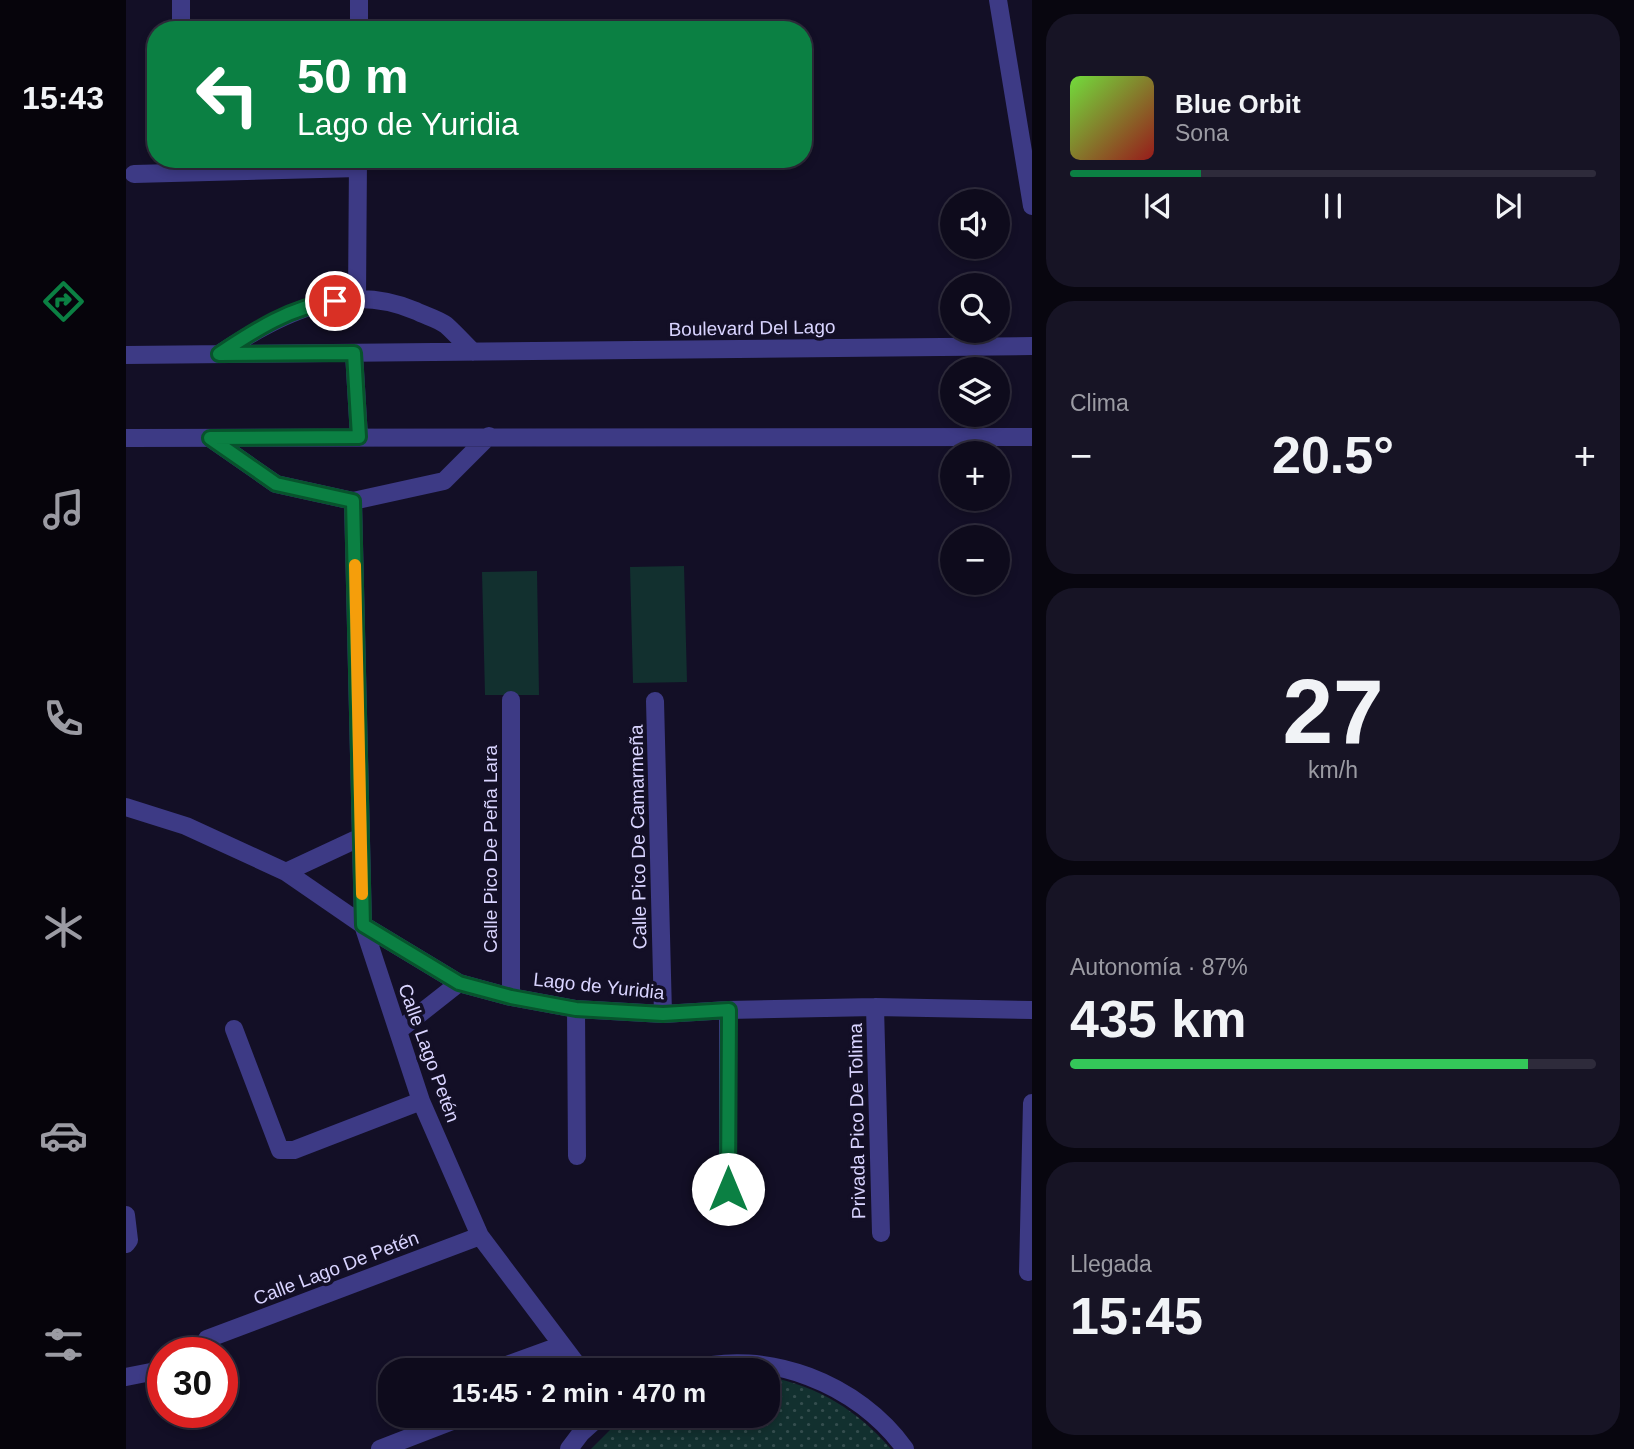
<!DOCTYPE html>
<html lang="es">
<head>
<meta charset="utf-8">
<style>
  body { margin:0; font-family:Arial,sans-serif; background:#171425; color:#f1f3f6; height:100vh; display:flex; flex-direction:column; font-size:26px; white-space:nowrap }
  * { box-sizing:border-box; margin:0 }
  p { font-size:23px; color:#9b9ba3 }
  .icon { flex:none; width:38px; height:38px; fill:none; stroke:currentColor; stroke-width:2; stroke-linecap:round; stroke-linejoin:round }
  .map { position:relative; flex:1; overflow:hidden }
  .side { display:flex; flex-direction:column; gap:14px; padding:14px; background:#08060f; width:602px }
  .side>* { flex:none }
  .top-card { position:absolute; left:21px; top:21px; width:665px; height:147px; border-radius:28px; box-shadow:0 4px 10px #0003,0 0 0 2px #2e2b3b; background:#0b8043; color:#fff; overflow:hidden }
  .fabs { position:absolute; left:814px; top:189px; display:grid; gap:14px }
  .fabs a { display:grid; place-items:center; width:70px; height:70px; border-radius:50%; background:#0e0b1c; box-shadow:0 4px 10px #0003,0 0 0 2px #2e2b3b; font-size:35px }
  .speed { position:absolute; left:21px; top:1337px; display:flex; gap:14px; font-size:35px; font-weight:700; text-align:center }
  .speed>* { display:grid; place-content:center; width:91px; height:91px; border-radius:50%; background:#0e0b1c; box-shadow:0 4px 10px #0003,0 0 0 2px #2e2b3b; line-height:1 }
  .speed .limit { border:10px solid #d22; background:#fff; color:#111 }
  .pin { position:absolute; display:grid; place-items:center; width:60px; height:60px; color:#fff; margin:-30px; border:4px solid #fff; border-radius:50%; box-shadow:0 2px 7px #0007 }
  .me { position:absolute; width:77px; margin:-38px; rotate:0deg; stroke-linejoin:round; filter:drop-shadow(0 0 5px #0008) }
  .turn { display:flex; align-items:center; gap:24px; height:147px; padding:0 35px; font-size:32px }
  .turn .icon { width:91px; height:91px; stroke-width:2.5 }
  .turn b { display:block; font-size:49px; line-height:60px }
  .big { font-size:52px; font-weight:700; line-height:1.1 }
  .side .widget { flex:1; display:flex; flex-direction:column; justify-content:center; gap:10px; min-width:0; padding:0 24px; border-radius:28px; background:#171425 }
  .side .dial { align-items:center; gap:0 }
  .dial b { font-size:91px; line-height:1 }
  .song { display:flex; align-items:center; gap:21px }
  .cover { width:84px; height:84px; border-radius:10px; background:linear-gradient(135deg,hsl(100 70% 55%),hsl(0 70% 35%)) }
  .played { height:7px; border-radius:4px; background:linear-gradient(90deg,#0b8043 25%,#2e2b3b 25%) }
  .keys { display:flex; justify-content:space-around; direction:ltr }
  .heat { display:flex; justify-content:space-between; align-items:center; font-size:38px; direction:ltr }
  .charge { height:10px; border-radius:5px; background:linear-gradient(90deg,#34c759 87%,#2e2b3b 0) }
  .trip { position:absolute; left:252px; top:1358px; width:402px; height:70px; border-radius:28px; background:#0e0b1c; box-shadow:0 4px 10px #0003,0 0 0 2px #2e2b3b; font-weight:700; line-height:70px; text-align:center }
  main { display:flex; flex:1; min-height:0 }
  .tabs { display:flex; flex-direction:column; width:126px; justify-content:space-around; align-items:center; background:#06040b; color:#9b9ba3 }
  .tabs .icon { width:49px; height:49px }
  .tabs .current { color:#0b8043 }
  .tabs b { font-size:32px; color:#f1f3f6 }
  .map>svg:first-child { display:block }
  .grass { fill:#12302f }
  .park { fill:url(#park-dots) }
  .lines { fill:none; stroke-linecap:round; stroke-linejoin:round }
  .minor { stroke:#3d3a85; stroke-width:18 }
  .route-casing { stroke:#07532c; stroke-width:18 }
  .route { stroke:#0b8043; stroke-width:12 }
  .slow { stroke:#f59e0b; stroke-width:12 }
  .labels { text-anchor:middle; dominant-baseline:central; stroke-width:7; stroke-linejoin:round; paint-order:stroke }
  .street-label { font-size:19px; fill:#d9d4ff; stroke:#130f26 }
</style>
</head>
<body>
<main>
<nav class="tabs">
<b>15:43</b>
<svg class="icon current" aria-label="directions" viewBox="0 0 24 24"><path d="M12 3l9 9-9 9-9-9zM9 14v-3h6M13 9l2 2-2 2"/></svg>
<svg class="icon" aria-label="music" viewBox="0 0 24 24"><path d="M9 18V5l10-2v13"/><circle cx="6" cy="18" r="3"/><circle cx="16" cy="16" r="3"/></svg>
<svg class="icon" aria-label="phone" viewBox="0 0 24 24"><path d="M5 4h4l2 5-3 2q2 4 5 5l2-3 5 2v4C11 20 4 13 5 4z"/></svg>
<svg class="icon" aria-label="climate" viewBox="0 0 24 24"><path d="M12 3v18M4 7l16 10M4 17L20 7"/></svg>
<svg class="icon" aria-label="car" viewBox="0 0 24 24"><path d="M5 17H2v-5l4-1 3-4h7l3 4 3 1v5h-3M9 17h6M6 11h13"/><circle cx="7" cy="17" r="2"/><circle cx="17" cy="17" r="2"/></svg>
<svg class="icon" aria-label="filters" viewBox="0 0 24 24"><path d="M4 7h16M4 17h16"/><circle cx="9" cy="7" r="2"/><circle cx="15" cy="17" r="2"/></svg>
</nav>
<div class="map">
<svg width="906" height="1449" viewBox="0 0 906 1449">
  <defs>
    <pattern id="park-dots" width="8" height="8" patternUnits="userSpaceOnUse" patternTransform="scale(1.75)"><rect width="8" height="8" fill="#12302f"/><path d="M2 2h.1M6 6h.1" fill="none" stroke="#344d4e" stroke-width="1.8" stroke-linecap="round"/></pattern>
  </defs>
  <rect width="100%" height="100%" fill="#130f26"/>
  <path class="grass" d="M558,566L561,682L507,683L504,567Z
    M411,571L413,695H359L356,572Z"/>
  <path class="park" d="M642,1377C693,1386 732,1411 765,1449H465L498,1416H642Z"/>
  <g class="lines">
    <path class="minor" d="M55,0V30
      M872,0L906,206
      M233,30V0
      M8,174L232,168
      M231,299L232,159
      M228,353L233,437
      M93,354C153,314 218,280 290,311C300,316 312,319 320,325C329,333 338,343 347,352
      M0,355L906,346
      M0,438L906,437
      M84,438L150,484L227,501L318,481L363,436
      M227,501L237,925L295,1101L354,1236L455,1370
      M385,700V997
      M529,701L537,1014
      M0,807L60,826L160,872L237,925L333,983L385,997L450,1009L537,1014L602,1010L749,1007L906,1010
      M160,872L235,837
      M749,1007L755,1233
      M450,1009L451,1156
      M108,1029L154,1150H168L295,1101
      M272,1031L333,983
      M602,1214V1010
      M0,1215L3,1240L0,1244
      M902,1272L906,1103
      M81,1339L354,1236
      M374,1370L381,1365L436,1345
      M563,1370C640,1347 733,1384 779,1449
      M0,1377L35,1370
      M254,1449L339,1416
      M443,1449L455,1433L474,1416"/>
  </g>
  <g class="lines">
    <defs>
      <path id="route" d="M209,301C166,306 129,330 93,354L228,353L233,437L84,438L150,484L227,501L237,925L333,983L385,997L450,1009L537,1014L603,1010L602,1189"/>
    </defs>
    <use href="#route" class="route-casing"/>
    <use href="#route" class="route"/>
    <path class="slow" d="M229,565L236,894"/>
  </g>
  <g class="labels">
    <g class="street-label">
      <text transform="translate(626 328) rotate(-1)">Boulevard Del Lago</text>
      <text transform="translate(512 837) rotate(-91)">Calle Pico De Camarmeña</text>
      <text transform="translate(364 849) rotate(-90)">Calle Pico De Peña Lara</text>
      <text transform="translate(473 986) rotate(6)">Lago de Yuridia</text>
      <text transform="translate(303 1053) rotate(70)">Calle Lago Petén</text>
      <text transform="translate(731 1121) rotate(-91)">Privada Pico De Tolima</text>
      <text transform="translate(210 1268) rotate(-21)">Calle Lago De Petén</text>
    </g>
  </g>
</svg>
<div class="fabs">
<a><svg class="icon" aria-label="sound" viewBox="0 0 24 24"><path d="M4 9h4l5-4v14l-5-4H4zM17 9q2 3 0 6"/></svg></a>
<a><svg class="icon" aria-label="search" viewBox="0 0 24 24"><circle cx="10" cy="10" r="6"/><path d="M15 15l6 6"/></svg></a>
<a><svg class="icon" aria-label="layers" viewBox="0 0 24 24"><path d="M12 4l9 5-9 5-9-5zM3 14l9 5 9-5"/></svg></a>
<a>+</a>
<a>−</a>
</div>
<div class="speed"><div class="limit">30</div></div>
<div class="pin" style="left:209px;top:301px;background:#d93025"><svg class="icon" aria-label="arrive" viewBox="0 0 24 24"><path d="M6 21V4h12l-3 4 3 4H6"/></svg></div>
<svg class="me" style="left:602px;top:1189px" viewBox="-20 -20 40 40"><circle r="19" fill="#fff"/><path d="M0-13L10 11 0 6-10 11z" fill="#0b8043"/></svg>
<div class="trip">15:45 · 2 min · 470 m</div>
<div class="top-card">
<div class="turn"><svg class="icon" aria-label="left" viewBox="0 0 24 24"><path d="M17 20v-9H6M10 6l-5 5 5 5"/></svg><div><b>50 m</b>Lago de Yuridia</div></div>
</div>
</div>
<section class="side">
<div class="widget">
<div class="song"><i class="cover"></i><div><b>Blue Orbit</b><p>Sona</p></div></div>
<div class="played"></div>
<div class="keys"><svg class="icon" aria-label="previous" viewBox="0 0 24 24"><path d="M18 5L8 12l10 7zM5 5v14"/></svg><svg class="icon" aria-label="pause" viewBox="0 0 24 24"><path d="M8 5v14M16 5v14"/></svg><svg class="icon" aria-label="next" viewBox="0 0 24 24"><path d="M6 5l10 7-10 7zM19 5v14"/></svg></div>
</div>
<div class="widget"><p>Clima</p>
<div class="heat"><a>−</a><b class="big">20.5°</b><a>+</a></div>
</div>
<div class="widget dial"><b>27</b><p>km/h</p></div>
<div class="widget"><p>Autonomía · 87%</p><b class="big">435 km</b><div class="charge"></div></div>
<div class="widget"><p>Llegada</p><b class="big">15:45</b></div>
</section>
</main>
</body>
</html>
